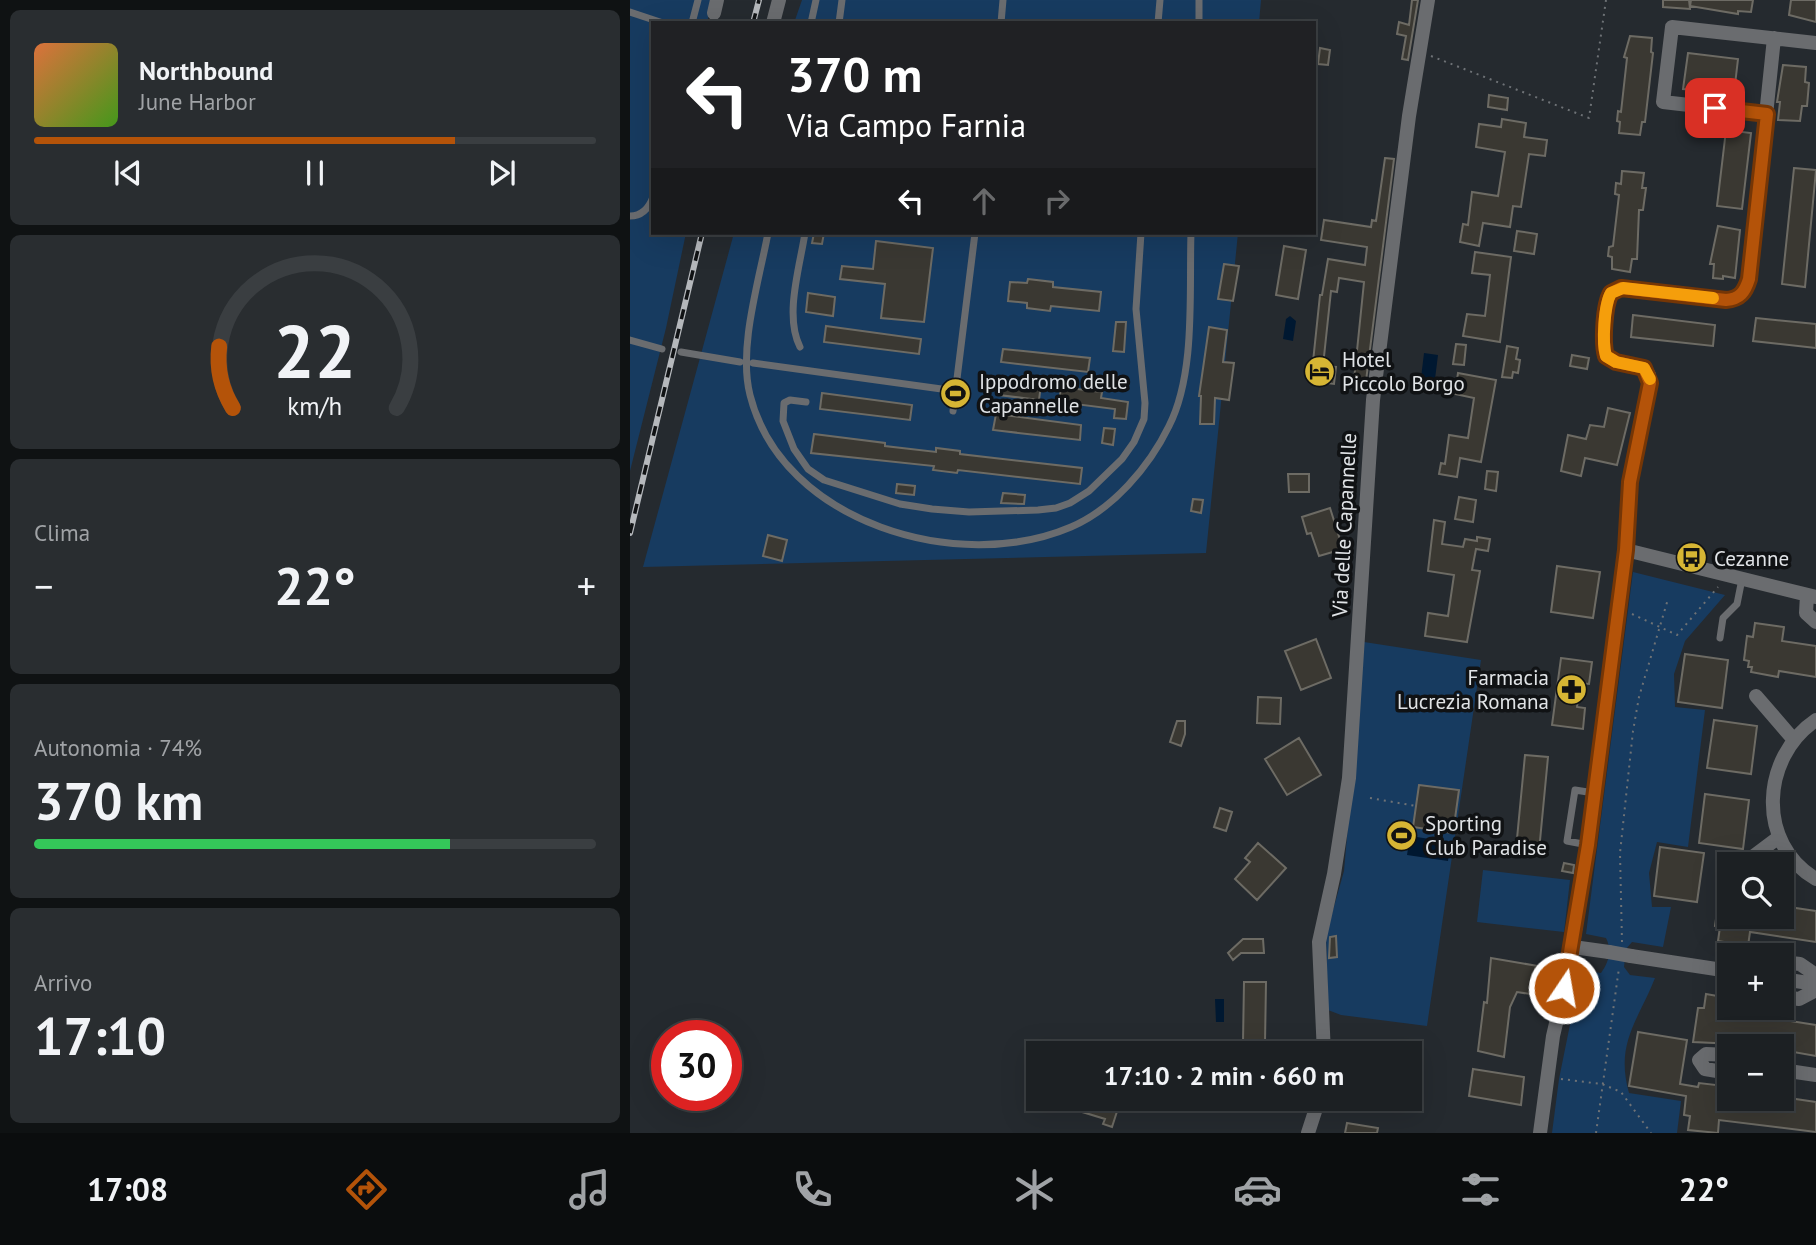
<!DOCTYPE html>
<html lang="it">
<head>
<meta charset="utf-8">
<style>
  body { margin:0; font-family:"PT Sans",sans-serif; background:#292d30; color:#f1f3f6; height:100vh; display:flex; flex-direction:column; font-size:26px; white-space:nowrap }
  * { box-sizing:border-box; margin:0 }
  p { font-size:23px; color:#a0a3a6 }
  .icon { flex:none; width:38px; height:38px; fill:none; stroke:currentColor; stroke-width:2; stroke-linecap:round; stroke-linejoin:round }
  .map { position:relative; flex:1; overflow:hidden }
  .details { display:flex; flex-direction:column; gap:10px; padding:10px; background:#0f1213; width:630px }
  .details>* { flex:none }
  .guide { position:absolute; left:21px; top:21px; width:665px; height:214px; border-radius:0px; box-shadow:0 7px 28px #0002,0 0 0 2px #3a3e41; background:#202124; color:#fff; overflow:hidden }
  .buttons { position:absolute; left:1087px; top:852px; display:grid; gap:14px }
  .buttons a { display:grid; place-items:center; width:77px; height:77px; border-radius:0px; background:#1c2023; box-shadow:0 7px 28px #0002,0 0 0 2px #3a3e41; font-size:35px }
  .speed { position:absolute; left:21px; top:1020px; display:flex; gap:14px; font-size:35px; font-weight:700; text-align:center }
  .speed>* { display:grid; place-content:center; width:91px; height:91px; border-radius:50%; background:#1c2023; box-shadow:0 7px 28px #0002,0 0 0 2px #3a3e41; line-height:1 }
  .speed .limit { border:10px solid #d22; background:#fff; color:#111 }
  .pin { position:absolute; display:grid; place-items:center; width:60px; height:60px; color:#fff; margin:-30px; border-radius:14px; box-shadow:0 4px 10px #0006 }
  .me { position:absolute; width:77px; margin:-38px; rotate:12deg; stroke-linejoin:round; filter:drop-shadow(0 0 5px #0008) }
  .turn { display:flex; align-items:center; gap:24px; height:147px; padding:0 21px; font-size:32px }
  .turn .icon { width:91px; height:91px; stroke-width:2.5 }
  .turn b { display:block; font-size:49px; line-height:60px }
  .lanes { display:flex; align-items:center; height:66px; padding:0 21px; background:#0003; justify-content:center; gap:35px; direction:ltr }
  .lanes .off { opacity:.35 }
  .big { font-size:52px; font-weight:800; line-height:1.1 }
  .details .tile { flex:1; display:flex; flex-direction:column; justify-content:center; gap:10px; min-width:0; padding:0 24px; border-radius:10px; background:#292d30 }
  .details .dial { align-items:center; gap:0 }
  .dial svg { height:182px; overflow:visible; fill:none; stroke:#3a3e41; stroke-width:7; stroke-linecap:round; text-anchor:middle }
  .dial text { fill:#f1f3f6; stroke:none }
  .song { display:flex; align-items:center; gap:21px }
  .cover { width:84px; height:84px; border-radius:10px; background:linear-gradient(135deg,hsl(20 70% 55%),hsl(100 70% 35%)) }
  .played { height:7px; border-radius:4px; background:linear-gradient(90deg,#b45309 75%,#3a3e41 75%) }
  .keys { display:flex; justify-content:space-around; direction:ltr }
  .heat { display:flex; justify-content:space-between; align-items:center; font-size:38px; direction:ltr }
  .charge { height:10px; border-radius:5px; background:linear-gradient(90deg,#34c759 74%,#3a3e41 0) }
  .trip { position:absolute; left:396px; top:1041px; width:396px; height:70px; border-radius:0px; background:#1c2023; box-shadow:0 7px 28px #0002,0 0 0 2px #3a3e41; font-weight:800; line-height:70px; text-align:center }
  .tab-bar { display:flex; height:112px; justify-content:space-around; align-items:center; background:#0b0d0e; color:#a0a3a6 }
  .tab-bar .icon { width:49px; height:49px }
  .tab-bar .active { color:#b45309 }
  .tab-bar b { font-size:32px; color:#f1f3f6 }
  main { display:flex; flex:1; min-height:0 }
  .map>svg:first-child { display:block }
  .green { fill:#173b60 }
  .water { fill:#001831 }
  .building { fill:#3a3832; stroke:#6d6b64; stroke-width:2 }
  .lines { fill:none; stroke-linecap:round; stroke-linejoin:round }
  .path { stroke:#6e7276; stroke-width:2; stroke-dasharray:2 5; stroke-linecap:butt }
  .lane { stroke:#6a6c6f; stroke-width:7 }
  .street { stroke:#6a6c6f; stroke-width:14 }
  .rail-casing { stroke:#b5b8bc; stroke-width:6 }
  .rail { stroke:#101214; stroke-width:3.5; stroke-dasharray:10; stroke-linecap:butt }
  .street-bridge { stroke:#6a6c6f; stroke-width:14 }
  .route-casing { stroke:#753606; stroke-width:18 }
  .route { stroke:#b45309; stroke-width:12 }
  .slow { stroke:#f59e0b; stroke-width:12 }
  .labels { text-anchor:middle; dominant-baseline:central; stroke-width:7; stroke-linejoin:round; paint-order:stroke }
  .poi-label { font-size:21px; fill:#e0e3e6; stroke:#101214; text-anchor:start }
  .street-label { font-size:21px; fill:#e0e3e6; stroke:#101214 }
</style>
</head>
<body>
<main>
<section class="details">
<div class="tile">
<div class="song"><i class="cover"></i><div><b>Northbound</b><p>June Harbor</p></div></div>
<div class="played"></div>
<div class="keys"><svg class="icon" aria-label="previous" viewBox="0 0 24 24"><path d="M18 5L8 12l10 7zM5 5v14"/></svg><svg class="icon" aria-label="pause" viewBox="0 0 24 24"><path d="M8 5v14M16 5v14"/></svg><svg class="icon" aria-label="next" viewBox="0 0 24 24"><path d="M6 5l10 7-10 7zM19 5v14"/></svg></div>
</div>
<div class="tile dial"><svg viewBox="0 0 100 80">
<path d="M14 69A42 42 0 1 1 86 69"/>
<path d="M14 69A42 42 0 0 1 8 42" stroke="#b45309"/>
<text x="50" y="56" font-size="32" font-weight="700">22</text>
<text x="50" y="72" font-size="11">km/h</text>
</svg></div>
<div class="tile"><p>Clima</p>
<div class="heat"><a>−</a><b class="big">22°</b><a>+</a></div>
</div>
<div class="tile"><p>Autonomia · 74%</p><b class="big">370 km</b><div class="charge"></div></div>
<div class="tile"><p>Arrivo</p><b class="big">17:10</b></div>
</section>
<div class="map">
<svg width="1186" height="1133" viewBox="0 0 1186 1133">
  <rect width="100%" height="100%" fill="#252a2f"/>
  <path class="green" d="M0,0H82L77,23H23V233H56L36,328L0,471Z
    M172,0H631L629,23H164Z
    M104,233H608L576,553L13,567Z
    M1003,572L1095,595L1055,641L1044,674L1045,707L1075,710L1058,847L1027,842L1019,873L1022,907H1041L1033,947L1002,942L996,949L994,967L1000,975L1025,978C1008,1021 985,1043 999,1093L1051,1101L1047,1133H922L929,1079L951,970L971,973C979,962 982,950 976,938L956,934Z
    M734,642L851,660L797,1026L711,1015L698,1010L696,935L714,871Z
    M853,870L940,880L934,932L847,922Z"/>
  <path class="water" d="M660,316L666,321L663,341L653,339L656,319Z
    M794,353L808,355L805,379L791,378Z
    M780,836L820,842L818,861L777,855Z
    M585,999H594V1022H586Z"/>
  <path class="building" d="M782,0H788L778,60L772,59L776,36L767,34L769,22L779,25Z
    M1033,0H1059L1060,9L1033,7Z
    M1061,0H1123L1121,12L1108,11V14L1060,6Z
    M1161,0H1186V22L1159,15Z
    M1000,36L1022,38L1021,52L1023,53L1015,122H1012L1010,135L989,133L990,122L987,121L988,111L991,112L997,58L994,57Z
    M690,48L700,50L698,65L688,64Z
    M1058,53L1108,59L1104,93L1053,89Z
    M1153,65L1176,67L1175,82L1179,83L1177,106H1172L1170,121L1148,120L1150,102H1147Z
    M859,95L878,98L877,110L858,107Z
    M872,119L896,123L894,137L917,140L915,156L899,154L891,207L883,206L880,227L853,223L849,246L830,242L833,224L838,225L842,192L868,196L875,152L846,147L849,124L871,127Z
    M1096,130L1121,133L1112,209L1087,206Z
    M755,158L764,159L736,381L724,380L734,282L709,278L707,292L701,291L693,366L706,367L704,384L681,381L690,295H692L698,259L735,265L737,247L691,240L694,220L741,227L742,220L746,221Z
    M1164,168L1186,170L1175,287L1152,284Z
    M992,171L1014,173L1012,188H1016L1013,210H1009L1007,259H1002L1000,272L982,269V257L978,256L979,247L983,246L989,195L985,194L986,183L991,184Z
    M1088,226L1110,230L1105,278L1093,276V279L1083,278L1084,264H1080Z
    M887,231L907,234L904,254L884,251Z
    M184,233H194L192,244L182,243Z
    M246,241L303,248L294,322L251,318L255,284L210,279L212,266L243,269Z
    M654,246L676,250L668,299L646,295Z
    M845,252L881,257L870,342L833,336L837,314L855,316L858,292L860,275L842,273Z
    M594,264L609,266L603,301L588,299Z
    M398,279L423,282V287L471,292L469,311L421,306L420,311L397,308V303L378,301L380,282L397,283Z
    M178,293L205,297L203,316L176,312Z
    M1003,315L1085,325L1083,346L1001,337Z
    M1126,318L1186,324V348L1123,341Z
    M486,322H496L494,352L483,351Z
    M196,326L291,339L289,354L194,342Z
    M579,327L597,330L593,362L604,363L599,400L585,398L584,424H570L571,396H569Z
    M826,344L836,345L834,365L823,364Z
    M877,346L888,348L886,359L890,360L888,373L883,372L882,378L872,377Z
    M373,349L460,358L458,372L371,362Z
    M942,355L959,358L957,369L940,366Z
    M828,373L866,380L851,462L830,458L827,477L809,474L811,463L815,464L819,435L838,438L844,398L825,394Z
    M370,380L411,385L409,400L369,395Z
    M431,387L472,392L471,398L498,402L496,419L484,418L485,409L429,402Z
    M192,393L282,405L280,420L190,409Z
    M978,408L1000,413L987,465L955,458L951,476L931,471L938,435L956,439L960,425L974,427Z
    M366,414L451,425L450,440L363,430Z
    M474,428L485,429L483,445L472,443Z
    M184,434L255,443V446L306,452V448L330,451V454L452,468L450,484L328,470L327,473L303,470L304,466L181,453Z
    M857,471L868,472L866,491L855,489Z
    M658,474H679V492H659Z
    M267,484L285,486L284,495L266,493Z
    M373,493L395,495L394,504L371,503Z
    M829,497L846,500L843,522L825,519Z
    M563,499L573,500L571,513L561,511Z
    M700,508L713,549L689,556L681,533L677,534L672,517Z
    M804,520L815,522L812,544L833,547L835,539L847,541V537L860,539L858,551L846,549L842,570L850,571L837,642L795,636L798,613L818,616L824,575L798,571Z
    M138,535L157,540L152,561L133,556Z
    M927,566L970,572L963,618L921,612Z
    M1125,623L1154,627L1152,641L1186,646V677L1149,671L1148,677L1121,672L1122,667H1118L1119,661L1114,660L1117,636L1123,637Z
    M686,639L701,678L671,690L655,651Z
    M1055,654L1098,660L1092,708L1048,702Z
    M931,658L962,662L959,684L950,683L947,707L955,708L953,729L922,725Z
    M628,697L651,698L650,724L627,723Z
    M1084,720L1127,726L1121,774L1077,768Z
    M547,721H555V734L551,746L540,742Z
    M669,738L691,775L657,795L635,759Z
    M895,755L918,757L909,851L886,849Z
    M789,785L829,790L823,833L783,827Z
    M1075,794L1119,800L1113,849L1069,843Z
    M590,808L602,812L596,831L584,827Z
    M628,843L656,868L627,900L605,879L620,862L615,858Z
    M1030,847L1074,853L1067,902L1024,896Z
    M934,863L944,865L943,873L932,871Z
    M1088,905L1099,907V917H1152V906L1186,911V942L1120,932L1118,946L1088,941L1090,927L1085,926Z
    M706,936L707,957L699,958L700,937Z
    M613,939H633L634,953H611L603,960L598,953Z
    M861,958L908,966L900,994L887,992L880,1007L874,1057L848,1051L854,1002L857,1003Z
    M614,982H636L635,1043L613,1042Z
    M1076,994L1099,998V1008H1104L1103,1012L1186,1025V1056L1152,1050V1046L1063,1042L1068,1008H1074Z
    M1008,1032L1057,1040L1050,1084L1068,1087L1069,1083L1095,1086L1094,1090H1099V1099H1152V1097L1186,1102V1132L1089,1120L1088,1133L1058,1130L1060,1116L1054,1115L1056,1096L999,1086Z
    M497,1042L507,1045L505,1054H493Z
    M843,1069L894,1077L891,1105L839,1096Z
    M453,1099H491L482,1127L473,1124L475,1119L449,1111Z
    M717,1123L748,1128L747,1133H715Z"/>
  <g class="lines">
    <path class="path" d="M801,56L959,118L976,0
      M1002,614L1047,635L1088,587
      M740,798L786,806
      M992,942L990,853L1003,731L1009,697L1038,599
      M931,1079L972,1084L991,1092L1021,1133
      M966,1133L989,968"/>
    <path class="lane" d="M0,12L33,23
      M62,23L68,0
      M181,23L186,0
      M209,23L212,0
      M371,23L373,0
      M528,23L530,0
      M569,23V0
      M0,216C12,216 19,208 23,197
      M138,233C129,281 108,348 120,395C152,523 329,575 441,527C483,509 519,467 539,426C566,373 559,292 561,233
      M0,340L32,349
      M170,347C154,316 170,266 175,233
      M51,352L110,362
      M123,363L326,391
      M176,402L160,400L154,403L153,421L164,449L178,469L194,480L270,504L302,509L339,512L408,510L426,508L440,503L459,491L492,459L504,442L514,419L515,403L506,309L511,233
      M323,411L345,233
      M1090,638L1093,618L1107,604L1112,579
      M958,845L937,841L945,790L964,793"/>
    <path class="street" d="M84,13L87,0
      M143,23L149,0
      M1137,114L1033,102L1042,27L1186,43
      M996,550L1186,597
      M1177,595L1176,613L1186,622
      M1126,696L1164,740
      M1186,720C1131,757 1126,844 1186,879
      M1113,864L1149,837
      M943,947L979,952
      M1001,956L1099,971
      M1152,962L1170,964L1186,975
      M1152,979L1186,984
      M1152,997L1169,999L1186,990
      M694,1054L689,942L704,874L719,778L743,400L779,116L798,0
      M1099,1055L1076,1054L1069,1060L1075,1069L1099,1073
      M1152,1070L1186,1075
      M678,1133L689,1099
      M910,1133L923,1036L940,964L958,845L996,550L1000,482L1020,383L1019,375L1014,368L986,362L977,356C973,345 974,308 979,297C982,291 987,289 993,288L1096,300C1110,299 1115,292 1119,279L1144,38"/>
    <defs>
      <path id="rail" d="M123,23L129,0
        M0,533L72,233"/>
    </defs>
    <use href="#rail" class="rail-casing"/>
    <use href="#rail" class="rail"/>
    <path class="street-bridge" d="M979,952L1001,956"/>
  </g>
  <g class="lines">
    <defs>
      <path id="route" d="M934,988L958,845L996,550L1000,482L1020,383L1014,368L986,362L976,356C972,343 974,305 981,293L991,288L1096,300C1110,299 1115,292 1119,279L1137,114L1085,108"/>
    </defs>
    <use href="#route" class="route-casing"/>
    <use href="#route" class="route"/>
    <path class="slow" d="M1020,379L1014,368L986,362L976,356C972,343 974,305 981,293L993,288L1083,298"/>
  </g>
  <defs>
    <symbol id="hotel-disc" viewBox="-11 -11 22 22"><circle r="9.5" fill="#d6b534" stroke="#101214"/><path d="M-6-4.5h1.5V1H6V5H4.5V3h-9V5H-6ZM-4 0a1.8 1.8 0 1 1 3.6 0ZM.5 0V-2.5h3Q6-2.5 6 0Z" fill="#111"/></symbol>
    <symbol id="stadium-disc" viewBox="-11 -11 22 22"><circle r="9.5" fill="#d6b534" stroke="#101214"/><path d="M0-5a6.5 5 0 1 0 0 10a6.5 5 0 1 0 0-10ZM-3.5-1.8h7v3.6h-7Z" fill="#111"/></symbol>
    <symbol id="bus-disc" viewBox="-11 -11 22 22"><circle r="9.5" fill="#d6b534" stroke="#101214"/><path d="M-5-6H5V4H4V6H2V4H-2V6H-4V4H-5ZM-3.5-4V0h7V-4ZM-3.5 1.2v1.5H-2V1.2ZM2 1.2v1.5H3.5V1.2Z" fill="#111"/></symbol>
    <symbol id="pharmacy-disc" viewBox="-11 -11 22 22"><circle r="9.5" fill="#d6b534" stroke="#101214"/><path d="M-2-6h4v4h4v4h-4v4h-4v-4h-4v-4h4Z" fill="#111"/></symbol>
  </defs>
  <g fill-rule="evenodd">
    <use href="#hotel-disc" x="672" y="354" width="35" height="35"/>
    <use href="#stadium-disc" x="308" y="376" width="35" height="35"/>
    <use href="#bus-disc" x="1044" y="540" width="35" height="35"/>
    <use href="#pharmacy-disc" x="924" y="672" width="35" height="35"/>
    <use href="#stadium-disc" x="754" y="818" width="35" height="35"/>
  </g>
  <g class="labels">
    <g class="poi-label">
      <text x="712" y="359">Hotel<tspan x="712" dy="24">Piccolo Borgo</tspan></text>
      <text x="349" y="381">Ippodromo delle<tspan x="349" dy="24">Capannelle</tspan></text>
      <text x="1084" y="558">Cezanne</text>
      <text x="919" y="677" text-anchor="end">Farmacia<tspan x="919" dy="24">Lucrezia Romana</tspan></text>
      <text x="795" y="823">Sporting<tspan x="795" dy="24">Club Paradise</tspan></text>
    </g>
    <g class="street-label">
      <text transform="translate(714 525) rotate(-87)">Via delle Capannelle</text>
    </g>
  </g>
</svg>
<div class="buttons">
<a><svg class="icon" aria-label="search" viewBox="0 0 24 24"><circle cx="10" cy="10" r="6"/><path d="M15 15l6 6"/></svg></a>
<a>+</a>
<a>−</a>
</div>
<div class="speed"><div class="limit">30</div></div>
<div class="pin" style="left:1085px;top:108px;background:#d93025"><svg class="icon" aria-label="arrive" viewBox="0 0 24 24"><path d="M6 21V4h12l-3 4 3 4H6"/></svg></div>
<svg class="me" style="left:934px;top:988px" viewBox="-20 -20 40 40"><circle r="17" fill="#b45309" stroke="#fff" stroke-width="3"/><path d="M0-11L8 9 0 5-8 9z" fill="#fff"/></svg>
<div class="trip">17:10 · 2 min · 660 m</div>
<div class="guide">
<div class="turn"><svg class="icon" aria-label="left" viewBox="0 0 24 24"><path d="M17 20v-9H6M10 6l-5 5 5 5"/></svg><div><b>370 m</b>Via Campo Farnia</div></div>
<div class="lanes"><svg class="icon" aria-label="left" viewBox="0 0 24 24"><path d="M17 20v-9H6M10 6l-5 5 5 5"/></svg><svg class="icon off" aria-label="ahead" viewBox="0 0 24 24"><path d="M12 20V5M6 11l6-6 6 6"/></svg><svg class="icon off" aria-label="right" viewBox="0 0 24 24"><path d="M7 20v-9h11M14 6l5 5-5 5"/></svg></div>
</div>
</div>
</main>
<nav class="tab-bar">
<b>17:08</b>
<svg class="icon active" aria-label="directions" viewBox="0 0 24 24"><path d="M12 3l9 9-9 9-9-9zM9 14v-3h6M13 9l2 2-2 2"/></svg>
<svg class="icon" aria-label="music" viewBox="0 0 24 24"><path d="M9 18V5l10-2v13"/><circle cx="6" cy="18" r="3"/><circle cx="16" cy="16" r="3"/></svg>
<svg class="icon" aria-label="phone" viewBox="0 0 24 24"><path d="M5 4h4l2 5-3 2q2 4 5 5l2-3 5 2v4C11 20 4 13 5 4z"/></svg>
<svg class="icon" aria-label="climate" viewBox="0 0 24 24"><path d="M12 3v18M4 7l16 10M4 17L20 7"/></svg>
<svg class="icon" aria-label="car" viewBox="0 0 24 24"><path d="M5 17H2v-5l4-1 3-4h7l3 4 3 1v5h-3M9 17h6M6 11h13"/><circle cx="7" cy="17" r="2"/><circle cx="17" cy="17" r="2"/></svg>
<svg class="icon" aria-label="filters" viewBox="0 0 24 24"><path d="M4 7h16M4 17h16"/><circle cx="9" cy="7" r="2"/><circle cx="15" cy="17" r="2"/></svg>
<b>22°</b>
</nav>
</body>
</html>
